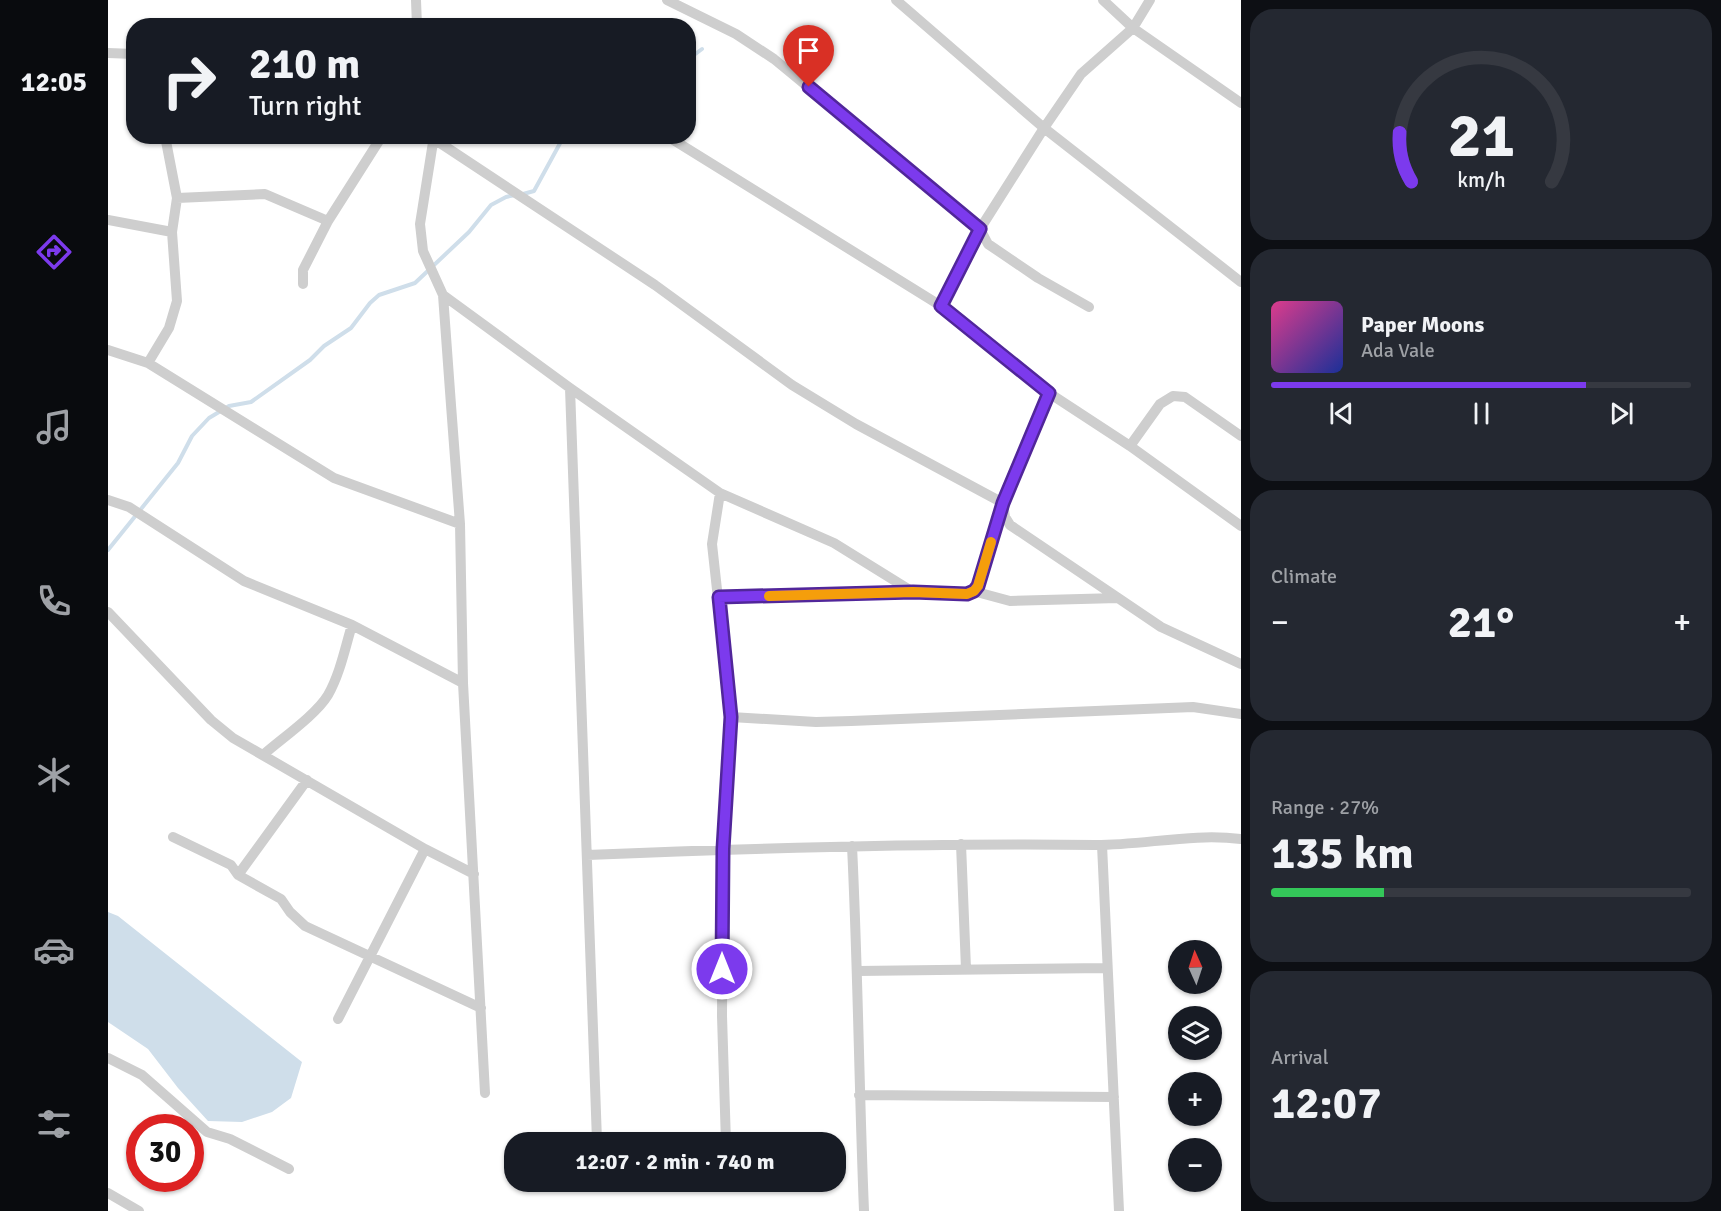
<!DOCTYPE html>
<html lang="en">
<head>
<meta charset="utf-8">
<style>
  body { margin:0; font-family:Signika,sans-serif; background:#242831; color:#f1f3f6; height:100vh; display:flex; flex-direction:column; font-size:22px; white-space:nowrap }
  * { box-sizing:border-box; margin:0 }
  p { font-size:20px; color:#9ea1a6 }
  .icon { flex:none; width:33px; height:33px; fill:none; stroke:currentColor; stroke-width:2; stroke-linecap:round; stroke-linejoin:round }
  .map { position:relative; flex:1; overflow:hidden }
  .sheet { display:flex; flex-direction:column; gap:9px; padding:9px; background:#0d0f14; width:480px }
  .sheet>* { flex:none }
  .guide { position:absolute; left:18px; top:18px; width:570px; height:126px; border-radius:24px; box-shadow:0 2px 4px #0004; background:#171b24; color:#f1f3f6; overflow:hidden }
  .needle { width:39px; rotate:357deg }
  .tools { position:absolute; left:1060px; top:940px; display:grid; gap:12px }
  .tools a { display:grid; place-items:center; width:54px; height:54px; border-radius:50%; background:#171b24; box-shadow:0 2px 4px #0004; font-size:30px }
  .speed { position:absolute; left:18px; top:1114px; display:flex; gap:12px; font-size:30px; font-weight:700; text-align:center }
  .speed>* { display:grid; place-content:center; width:78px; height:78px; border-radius:50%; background:#171b24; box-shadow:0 2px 4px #0004; line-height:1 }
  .speed .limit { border:9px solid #d22; background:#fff; color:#111 }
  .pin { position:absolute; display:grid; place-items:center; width:51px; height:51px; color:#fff; margin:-62px -26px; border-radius:50% 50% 50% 0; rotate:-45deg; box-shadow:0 0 6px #0007 }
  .pin .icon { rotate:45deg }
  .me { position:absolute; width:66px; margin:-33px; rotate:0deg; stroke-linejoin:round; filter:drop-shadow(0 0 4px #0008) }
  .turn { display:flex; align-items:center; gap:21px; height:126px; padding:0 24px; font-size:27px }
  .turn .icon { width:78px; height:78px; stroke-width:2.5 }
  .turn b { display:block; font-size:42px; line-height:51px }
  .big { font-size:45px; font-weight:800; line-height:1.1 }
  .sheet .card { flex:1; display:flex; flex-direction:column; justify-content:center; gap:9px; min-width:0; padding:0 21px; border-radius:24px; background:#242831 }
  .sheet .dial { align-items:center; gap:0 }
  .dial svg { height:156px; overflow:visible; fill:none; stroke:#363941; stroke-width:7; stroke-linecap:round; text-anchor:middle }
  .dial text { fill:#f1f3f6; stroke:none }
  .song { display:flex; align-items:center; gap:18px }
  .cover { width:72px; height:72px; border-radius:9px; background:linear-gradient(135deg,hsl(330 70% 55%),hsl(230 70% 35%)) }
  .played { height:6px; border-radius:3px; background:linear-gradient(90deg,#7c3aed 75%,#363941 75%) }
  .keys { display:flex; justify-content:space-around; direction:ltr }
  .heat { display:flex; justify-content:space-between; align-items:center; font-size:33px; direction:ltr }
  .charge { height:9px; border-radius:4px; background:linear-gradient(90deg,#34c759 27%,#363941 0) }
  .trip { position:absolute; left:396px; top:1132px; width:342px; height:60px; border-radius:24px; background:#171b24; box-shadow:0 2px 4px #0004; font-weight:800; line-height:60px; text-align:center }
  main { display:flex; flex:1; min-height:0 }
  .dock { display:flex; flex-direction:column; width:108px; justify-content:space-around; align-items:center; background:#090b0e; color:#9ea1a6 }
  .dock .icon { width:42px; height:42px }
  .dock .on { color:#7c3aed }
  .dock b { font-size:27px; color:#f1f3f6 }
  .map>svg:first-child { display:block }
  .water { fill:#cfdeea }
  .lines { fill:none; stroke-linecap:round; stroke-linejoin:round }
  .stream { stroke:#cfdeea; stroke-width:4 }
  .minor { stroke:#cecece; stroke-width:10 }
  .route-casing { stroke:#51269a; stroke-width:15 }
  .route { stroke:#7c3aed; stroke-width:10 }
  .slow { stroke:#f59e0b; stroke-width:10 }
</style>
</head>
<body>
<main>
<nav class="dock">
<b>12:05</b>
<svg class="icon on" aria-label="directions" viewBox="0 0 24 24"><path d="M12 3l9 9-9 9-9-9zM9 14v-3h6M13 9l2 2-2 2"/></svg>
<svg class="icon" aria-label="music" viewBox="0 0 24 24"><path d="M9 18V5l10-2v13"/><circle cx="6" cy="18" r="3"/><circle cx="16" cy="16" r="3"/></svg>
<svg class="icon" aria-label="phone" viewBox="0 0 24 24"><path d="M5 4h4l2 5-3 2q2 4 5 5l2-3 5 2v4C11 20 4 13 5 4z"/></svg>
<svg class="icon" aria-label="climate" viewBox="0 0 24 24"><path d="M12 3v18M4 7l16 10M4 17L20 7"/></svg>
<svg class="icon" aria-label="car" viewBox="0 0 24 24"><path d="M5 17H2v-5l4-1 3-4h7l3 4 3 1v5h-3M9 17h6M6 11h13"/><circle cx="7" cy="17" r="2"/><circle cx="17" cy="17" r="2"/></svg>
<svg class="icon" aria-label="filters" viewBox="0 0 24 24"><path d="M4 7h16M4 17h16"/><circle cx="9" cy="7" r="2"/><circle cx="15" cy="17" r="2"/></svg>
</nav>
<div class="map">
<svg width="1133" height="1211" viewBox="0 0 1133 1211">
  <rect width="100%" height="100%" fill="#fff"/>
  <path class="water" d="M0,912L10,916L194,1062L183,1098L164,1112L134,1122L100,1121L70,1088L40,1049L0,1022Z"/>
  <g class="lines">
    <path class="stream" d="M580,55H586L594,49
      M415,194L426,191L456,136
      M0,550L70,463L84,436L101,418L121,406L143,402L202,360L216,346L243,328L262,303L271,295L307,283L361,232L383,205L398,197L407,195"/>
    <path class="minor" d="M308,0L309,26
      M559,0L628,34L666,59L872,229L880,244L930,278L981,307
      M788,0L936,128L1133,282
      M995,0L1025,28L1133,103
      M0,53L26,54
      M326,136L312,224L315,251L335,295L343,405L352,524L355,683L377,1093
      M559,136L833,306L941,393L1022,446L1133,526
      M326,139L547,285L684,385L748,424L895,503L897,517L902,525L1053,627L1133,664
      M69,198L157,194L220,221
      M0,220L64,232
      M195,284V270L220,221L274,136
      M335,295L462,388L612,493L726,543L805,592L859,594L865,591L870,586L895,503L941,393
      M833,306L872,229L936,128L973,74L1025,28L1042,0
      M0,350L40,363L226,478L352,524
      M40,363L61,328L69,301L64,232L69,198L57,136
      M462,388L489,1141
      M1022,446L1052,404L1065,396L1077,397L1133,436
      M612,493L604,544L623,717L615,849L614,1016L618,1143
      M0,500L21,507L136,581L244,625L355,683
      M865,591L902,601L1010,598
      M611,597L805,592
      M0,612L103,720L125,738L317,849L366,874
      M623,717L708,722L743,721L1085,707L1133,714
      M155,755C173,739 208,715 220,695C232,674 237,648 244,625
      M65,837L123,865L130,875L173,899L182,912L197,926L373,1008
      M853,844L858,969
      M994,845L1011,1211
      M744,846C750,968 751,1089 756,1211
      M479,855C649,848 818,843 988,845C1037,845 1084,833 1133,839
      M130,875L199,780
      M750,971L999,968
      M230,1019L317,849
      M0,1058L34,1075L99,1132L122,1139L181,1169
      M751,1095L1006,1097
      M619,1182V1184
      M0,1193L31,1211"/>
  </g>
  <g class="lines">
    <defs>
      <path id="route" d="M614,969L615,849L623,717L611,597L805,592L859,594L866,591L870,586L895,503L941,393L833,306L872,229L701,87"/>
    </defs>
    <use href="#route" class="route-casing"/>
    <use href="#route" class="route"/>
    <path class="slow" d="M661,596L805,592L859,594L866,591L870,586L883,542"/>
  </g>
</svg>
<div class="tools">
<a><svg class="needle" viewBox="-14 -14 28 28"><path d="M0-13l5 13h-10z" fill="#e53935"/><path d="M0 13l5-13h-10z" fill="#9ea1a6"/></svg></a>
<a><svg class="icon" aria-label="layers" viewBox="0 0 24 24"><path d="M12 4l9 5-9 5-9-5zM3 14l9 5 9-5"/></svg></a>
<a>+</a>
<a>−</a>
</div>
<div class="speed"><div class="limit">30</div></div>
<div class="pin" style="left:701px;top:87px;background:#d93025"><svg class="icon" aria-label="arrive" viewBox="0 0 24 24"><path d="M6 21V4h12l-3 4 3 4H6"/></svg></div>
<svg class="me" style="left:614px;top:969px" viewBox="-20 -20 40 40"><circle r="17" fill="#7c3aed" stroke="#fff" stroke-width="3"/><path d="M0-11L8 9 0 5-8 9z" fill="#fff"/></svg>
<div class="trip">12:07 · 2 min · 740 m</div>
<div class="guide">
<div class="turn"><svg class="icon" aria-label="right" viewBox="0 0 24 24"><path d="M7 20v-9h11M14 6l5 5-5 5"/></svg><div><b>210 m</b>Turn right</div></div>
</div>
</div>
<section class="sheet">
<div class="card dial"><svg viewBox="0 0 100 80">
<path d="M14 69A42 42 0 1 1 86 69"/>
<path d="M14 69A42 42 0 0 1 8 44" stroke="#7c3aed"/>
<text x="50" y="56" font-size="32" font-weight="700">21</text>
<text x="50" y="72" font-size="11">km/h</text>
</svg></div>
<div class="card">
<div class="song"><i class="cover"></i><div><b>Paper Moons</b><p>Ada Vale</p></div></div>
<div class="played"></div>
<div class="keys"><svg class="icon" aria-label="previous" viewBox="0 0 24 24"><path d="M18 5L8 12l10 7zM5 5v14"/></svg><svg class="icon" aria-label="pause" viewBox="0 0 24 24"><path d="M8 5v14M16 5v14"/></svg><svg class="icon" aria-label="next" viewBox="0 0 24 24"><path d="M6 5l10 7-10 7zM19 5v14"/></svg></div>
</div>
<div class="card"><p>Climate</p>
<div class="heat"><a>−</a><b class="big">21°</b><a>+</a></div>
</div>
<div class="card"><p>Range · 27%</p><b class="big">135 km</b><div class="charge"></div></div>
<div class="card"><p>Arrival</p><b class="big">12:07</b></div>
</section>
</main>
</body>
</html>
